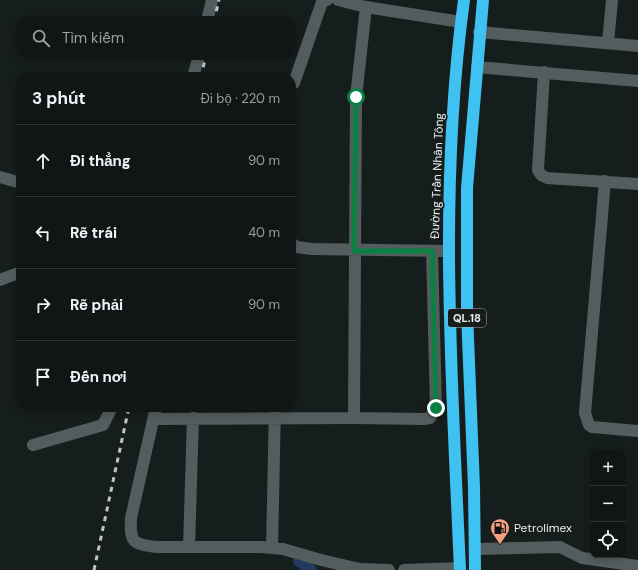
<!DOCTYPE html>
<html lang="vi">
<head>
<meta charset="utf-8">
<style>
  body { margin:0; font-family:"DM Sans",sans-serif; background:#191f1f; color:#f1f3f6 }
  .controls { position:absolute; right:12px; bottom:12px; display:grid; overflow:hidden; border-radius:8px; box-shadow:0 2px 6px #0003 }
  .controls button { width:36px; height:36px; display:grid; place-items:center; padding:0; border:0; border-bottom:1px solid #303535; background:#101616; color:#f1f3f6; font:20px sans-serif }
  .stop { position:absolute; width:12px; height:12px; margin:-9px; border:3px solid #0b8043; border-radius:50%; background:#fff }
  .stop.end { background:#0b8043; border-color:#fff; box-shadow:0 1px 4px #0008 }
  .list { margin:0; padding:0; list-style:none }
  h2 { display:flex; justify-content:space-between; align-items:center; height:52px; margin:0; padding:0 16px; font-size:17px }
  h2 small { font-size:13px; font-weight:400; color:#9c9fa1 }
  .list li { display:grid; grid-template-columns:26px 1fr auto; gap:12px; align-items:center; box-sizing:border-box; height:72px; padding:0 16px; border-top:1px solid #303535 }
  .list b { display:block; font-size:15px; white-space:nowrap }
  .list em { font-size:13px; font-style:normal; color:#9c9fa1 }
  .icon { flex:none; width:22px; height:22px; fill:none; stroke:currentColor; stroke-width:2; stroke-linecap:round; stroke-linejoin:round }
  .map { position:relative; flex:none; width:638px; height:570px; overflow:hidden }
  .search { position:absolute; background:#101616; box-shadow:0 2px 6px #0003; left:16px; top:16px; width:280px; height:44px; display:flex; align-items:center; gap:10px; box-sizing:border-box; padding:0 14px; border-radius:16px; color:#9c9fa1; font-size:15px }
  .panel { position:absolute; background:#101616; box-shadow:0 2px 6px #0003; left:16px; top:72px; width:280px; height:340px; border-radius:16px }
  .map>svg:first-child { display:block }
</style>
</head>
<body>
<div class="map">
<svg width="638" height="570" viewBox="0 0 638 570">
  <rect width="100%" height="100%" fill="#161d1d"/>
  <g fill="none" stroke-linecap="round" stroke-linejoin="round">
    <path stroke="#20395d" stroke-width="12" d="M299 561 311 570"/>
    <path stroke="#545d5d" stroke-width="12" d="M338 0 366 7 461 22
      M207 21 212 0
      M479 32 638 46
      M608 43 612 0
      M477 67 638 81
      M544 72 538 170 541 175 547 178 638 184
      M193 77 199 55
      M294 83 322 2 327 0
      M0 177 21 183
      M605 181 585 413 589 425 592 427 638 431
      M291 243 297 247 312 249 448 251
      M0 280 21 272
      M156 407 131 518C130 542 132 544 156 547H261L283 549 321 560 360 569 389 570
      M354 418 356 97 366 7
      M154 419 354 418 424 419 430 418 436 408 432 251
      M33 445 103 425 112 407
      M189 547 193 418
      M272 548 275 407
      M475 549 560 547 582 558 638 566
      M404 570 460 568"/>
    <path stroke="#3dc2f2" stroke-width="12" d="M460 570C452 380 438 189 464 0
      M475 570 474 487 467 313V188L483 0"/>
    <path stroke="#bec4c4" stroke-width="3" stroke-dasharray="5 5" stroke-linecap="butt" d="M214 21 219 0
      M201 77 206 55
      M94 570 129 407"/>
  </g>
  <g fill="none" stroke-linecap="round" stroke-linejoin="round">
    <path stroke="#0b8043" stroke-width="5" d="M356 97 354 251H432L436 408"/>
  </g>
  <defs>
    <g id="fuel-pin" transform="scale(1)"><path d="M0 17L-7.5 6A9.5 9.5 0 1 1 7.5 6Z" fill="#f2a07f" stroke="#161d1d"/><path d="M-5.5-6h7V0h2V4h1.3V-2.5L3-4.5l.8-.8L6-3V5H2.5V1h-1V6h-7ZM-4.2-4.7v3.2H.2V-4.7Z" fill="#111"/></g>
  </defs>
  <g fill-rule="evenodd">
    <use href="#fuel-pin" x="500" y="528"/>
  </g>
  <g text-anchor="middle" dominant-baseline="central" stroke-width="3.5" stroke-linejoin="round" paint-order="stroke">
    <rect fill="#161d1d" stroke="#a9afaf" stroke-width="1" x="448" y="309" width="38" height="18" rx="3"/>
    <g font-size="11" font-weight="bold" fill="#e8eded">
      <text x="467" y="318">QL.18</text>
    </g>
    <g font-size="12" fill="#e8eded" stroke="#161d1d">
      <text transform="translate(437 176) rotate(-88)">Đường Trần Nhân Tông</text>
    </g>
    <g font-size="12" fill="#e8eded" stroke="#161d1d" text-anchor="start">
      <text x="514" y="528">Petrolimex</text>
    </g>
  </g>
</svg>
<div class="controls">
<button>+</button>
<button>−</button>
<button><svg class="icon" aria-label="locate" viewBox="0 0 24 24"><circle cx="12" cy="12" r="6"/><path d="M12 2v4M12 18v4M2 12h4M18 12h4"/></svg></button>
</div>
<div class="stop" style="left:356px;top:97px"></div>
<div class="stop end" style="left:436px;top:408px"></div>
<div class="search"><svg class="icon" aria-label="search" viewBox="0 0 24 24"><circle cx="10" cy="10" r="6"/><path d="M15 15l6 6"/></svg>Tìm kiếm</div>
<section class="panel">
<h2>3 phút<small>Đi bộ · 220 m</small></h2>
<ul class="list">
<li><svg class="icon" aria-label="ahead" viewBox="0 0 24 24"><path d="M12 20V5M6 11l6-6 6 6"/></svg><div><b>Đi thẳng</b></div><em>90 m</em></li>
<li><svg class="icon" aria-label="left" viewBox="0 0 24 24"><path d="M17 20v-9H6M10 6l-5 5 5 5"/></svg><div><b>Rẽ trái</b></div><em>40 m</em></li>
<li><svg class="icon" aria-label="right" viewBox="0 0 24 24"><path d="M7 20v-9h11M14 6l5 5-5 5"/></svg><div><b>Rẽ phải</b></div><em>90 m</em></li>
<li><svg class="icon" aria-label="arrive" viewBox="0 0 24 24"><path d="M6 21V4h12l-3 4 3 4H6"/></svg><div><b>Đến nơi</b></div></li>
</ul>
</section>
</div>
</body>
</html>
